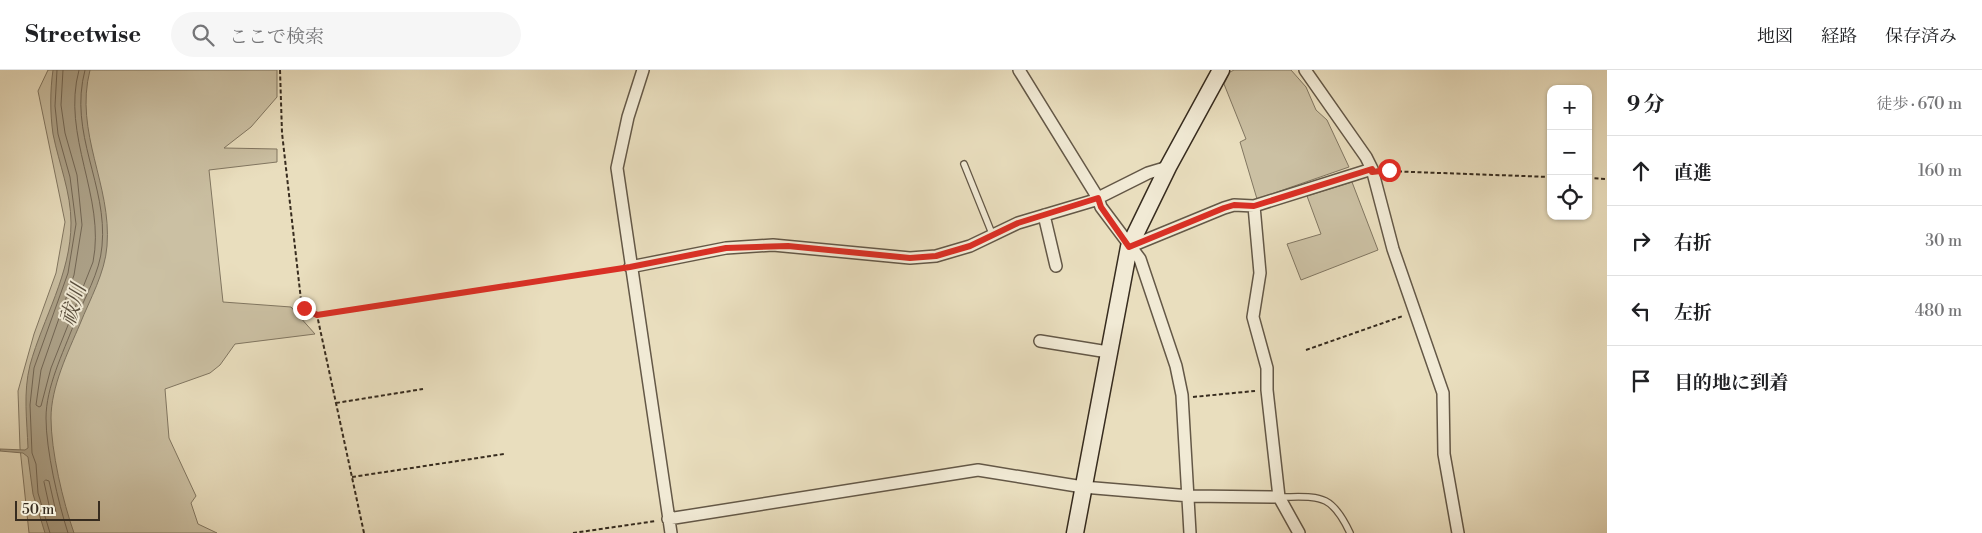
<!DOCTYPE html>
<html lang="ja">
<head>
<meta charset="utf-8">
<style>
  body { margin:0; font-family:"Libre Bodoni","Noto Serif JP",serif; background:#f6f6f6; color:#202124 }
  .controls { position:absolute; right:15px; top:15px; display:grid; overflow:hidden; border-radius:10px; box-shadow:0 1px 4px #0004 }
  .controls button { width:45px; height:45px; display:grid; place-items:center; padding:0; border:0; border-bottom:1px solid #e0e0e0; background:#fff; color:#202124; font:25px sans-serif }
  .scale { position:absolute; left:15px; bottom:12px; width:85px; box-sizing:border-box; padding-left:5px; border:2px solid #372c1f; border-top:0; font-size:14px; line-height:18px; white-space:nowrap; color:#372c1f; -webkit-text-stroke:4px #f1ead5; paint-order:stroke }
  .stop { position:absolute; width:15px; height:15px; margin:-11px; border:4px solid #d93025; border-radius:50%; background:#fff }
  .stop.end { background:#d93025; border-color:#fff; box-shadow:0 1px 5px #0008 }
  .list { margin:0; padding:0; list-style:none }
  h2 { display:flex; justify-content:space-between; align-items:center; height:65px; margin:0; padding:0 20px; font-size:21px }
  h2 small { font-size:16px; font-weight:400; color:#757577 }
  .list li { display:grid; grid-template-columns:32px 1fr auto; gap:15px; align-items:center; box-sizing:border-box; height:70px; padding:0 20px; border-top:1px solid #e0e0e0 }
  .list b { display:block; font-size:19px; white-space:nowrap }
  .list em { font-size:16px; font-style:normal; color:#757577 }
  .icon { flex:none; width:28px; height:28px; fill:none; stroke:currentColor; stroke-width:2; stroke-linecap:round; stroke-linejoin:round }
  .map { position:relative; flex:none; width:1607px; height:463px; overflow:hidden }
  header { display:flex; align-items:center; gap:30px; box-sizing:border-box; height:70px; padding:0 25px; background:#fff; border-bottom:1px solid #e0e0e0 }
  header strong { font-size:24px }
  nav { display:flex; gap:28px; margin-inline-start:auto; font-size:18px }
  .search { width:350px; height:45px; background:#f6f6f6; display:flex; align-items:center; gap:12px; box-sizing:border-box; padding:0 18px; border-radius:28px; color:#757577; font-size:19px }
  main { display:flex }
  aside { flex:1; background:#fff }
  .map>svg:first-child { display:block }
</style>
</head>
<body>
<header>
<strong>Streetwise</strong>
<div class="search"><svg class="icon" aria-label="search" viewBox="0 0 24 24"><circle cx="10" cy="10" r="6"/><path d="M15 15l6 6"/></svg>ここで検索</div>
<nav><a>地図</a><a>経路</a><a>保存済み</a></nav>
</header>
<main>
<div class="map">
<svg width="1607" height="463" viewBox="0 0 1607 463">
  <rect width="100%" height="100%" fill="#e9debe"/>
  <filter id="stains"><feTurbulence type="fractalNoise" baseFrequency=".004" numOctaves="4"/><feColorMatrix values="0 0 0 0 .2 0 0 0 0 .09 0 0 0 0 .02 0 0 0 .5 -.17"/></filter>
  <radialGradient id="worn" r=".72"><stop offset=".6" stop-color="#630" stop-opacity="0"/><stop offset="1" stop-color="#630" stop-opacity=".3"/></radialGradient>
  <path fill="#cbc0a3" stroke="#817661" d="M48 0H277V27L251 57 224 78 277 79V92L209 100 223 232 291 237 315 264 235 274 220 295 210 303 165 319 169 368 196 426 191 433 198 454 217 463H29L20 378 18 321 34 264 56 203 65 152 38 21Z
    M1234 0H1291L1306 17 1316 40 1327 50 1349 97 1257 129 1240 72 1246 69 1224 14 1230 2Z
    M1352 112 1378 180 1301 210 1287 174 1321 164 1307 126Z"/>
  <path fill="#aca188" stroke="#7d725e" d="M53 0H90C74 63 112 115 107 176 105 203 90 229 80 254 68 282 51 317 51 348 51 381 63 432 74 463H45L33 424 28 387 23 383 0 381V379L25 380 28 378C27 350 23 323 30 295 43 248 71 204 71 153 71 122 59 94 53 64 50 43 50 21 53 0Z"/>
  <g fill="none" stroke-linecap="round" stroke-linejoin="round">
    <path stroke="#726654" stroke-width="1" d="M63 0 61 35 65 63 77 105 82 155 74 205 41 300 36 335 39 337 41 336 51 298 93 192C106 127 61 66 79 0
      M46 410 49 411 56 442 54 445 51 444 44 412Z
      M50 463 38 423 36 394 32 383 30 335 34 298 68 203 76 154 70 107 58 64 55 36 57 0
      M68 463C58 432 46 380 46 348 46 317 63 283 74 254 84 228 100 203 102 176 108 115 68 64 85 0"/>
    <g stroke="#645847" stroke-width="8">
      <path id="lane" d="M964 94 993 166
        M1279 427C1319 427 1331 422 1350 463"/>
    </g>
    <g stroke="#645847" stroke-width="14">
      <path id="street" d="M643 0 628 47 617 98 671 463
        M1019 0 1098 128 1101 137 1140 189 1176 296 1182 325 1190 463
        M1305 0 1366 87 1372 99 1393 179 1443 323 1444 384 1458 463
        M1254 136 1260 203 1253 247 1267 298V320L1279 427 1299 463
        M1044 145 1056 196
        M1129 177 1224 138 1234 135 1254 136 1372 99
        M630 197 726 178 773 175 910 188 936 186 970 176 1018 153 1092 131 1148 103 1168 97
        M1040 271 1108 282
        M668 449 978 400 1083 417 1190 426 1279 427"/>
    </g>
    <g stroke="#372c1f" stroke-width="19">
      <path id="secondary" d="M1075 463 1129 177 1168 97 1221 0"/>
    </g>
    <path stroke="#372c1f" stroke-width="2" stroke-dasharray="4 2.5" stroke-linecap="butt" d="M280 0 282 63 301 230 304 238 317 245
      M1385 101 1551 107
      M1588 108 1607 109
      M1306 280 1403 246
      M1193 327 1255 321
      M336 333 423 319
      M352 407 504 384
      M364 463 317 245 620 198
      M573 463 656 451"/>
    <use href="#lane" stroke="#f1ead5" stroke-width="5.5"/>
    <use href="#street" stroke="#f1ead5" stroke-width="11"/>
    <use href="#secondary" stroke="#f1ead5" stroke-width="16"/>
  </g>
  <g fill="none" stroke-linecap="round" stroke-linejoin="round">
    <path stroke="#d93025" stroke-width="6" d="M304 238 317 245 630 197 726 178 788 176 910 188 936 186 970 176 1018 153 1098 128 1101 137 1129 177 1224 138 1234 135 1254 136 1372 99V102L1389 100"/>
  </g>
  <g text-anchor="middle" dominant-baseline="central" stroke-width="4" stroke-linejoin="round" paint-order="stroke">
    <g font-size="21" font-style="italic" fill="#5a4f3e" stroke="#f1ead5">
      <text transform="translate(74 235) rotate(-73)">祓川</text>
    </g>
  </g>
  <rect width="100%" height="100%" filter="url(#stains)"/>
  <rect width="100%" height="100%" fill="url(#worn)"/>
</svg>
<div class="controls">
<button>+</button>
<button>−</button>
<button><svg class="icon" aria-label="locate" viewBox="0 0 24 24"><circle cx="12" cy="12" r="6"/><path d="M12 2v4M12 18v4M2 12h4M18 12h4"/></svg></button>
</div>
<div class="scale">50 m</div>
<div class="stop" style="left:1389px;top:100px"></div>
<div class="stop end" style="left:304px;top:238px"></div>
</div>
<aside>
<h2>9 分<small>徒歩 · 670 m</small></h2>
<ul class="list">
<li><svg class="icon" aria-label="ahead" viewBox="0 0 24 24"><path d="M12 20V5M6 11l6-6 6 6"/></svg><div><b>直進</b></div><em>160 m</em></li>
<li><svg class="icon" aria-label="right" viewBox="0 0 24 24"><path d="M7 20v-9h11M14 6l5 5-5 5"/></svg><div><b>右折</b></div><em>30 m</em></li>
<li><svg class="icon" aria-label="left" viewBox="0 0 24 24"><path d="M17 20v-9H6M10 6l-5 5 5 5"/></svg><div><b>左折</b></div><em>480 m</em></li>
<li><svg class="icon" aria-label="arrive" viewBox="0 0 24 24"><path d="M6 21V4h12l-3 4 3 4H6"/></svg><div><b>目的地に到着</b></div></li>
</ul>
</aside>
</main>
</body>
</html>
